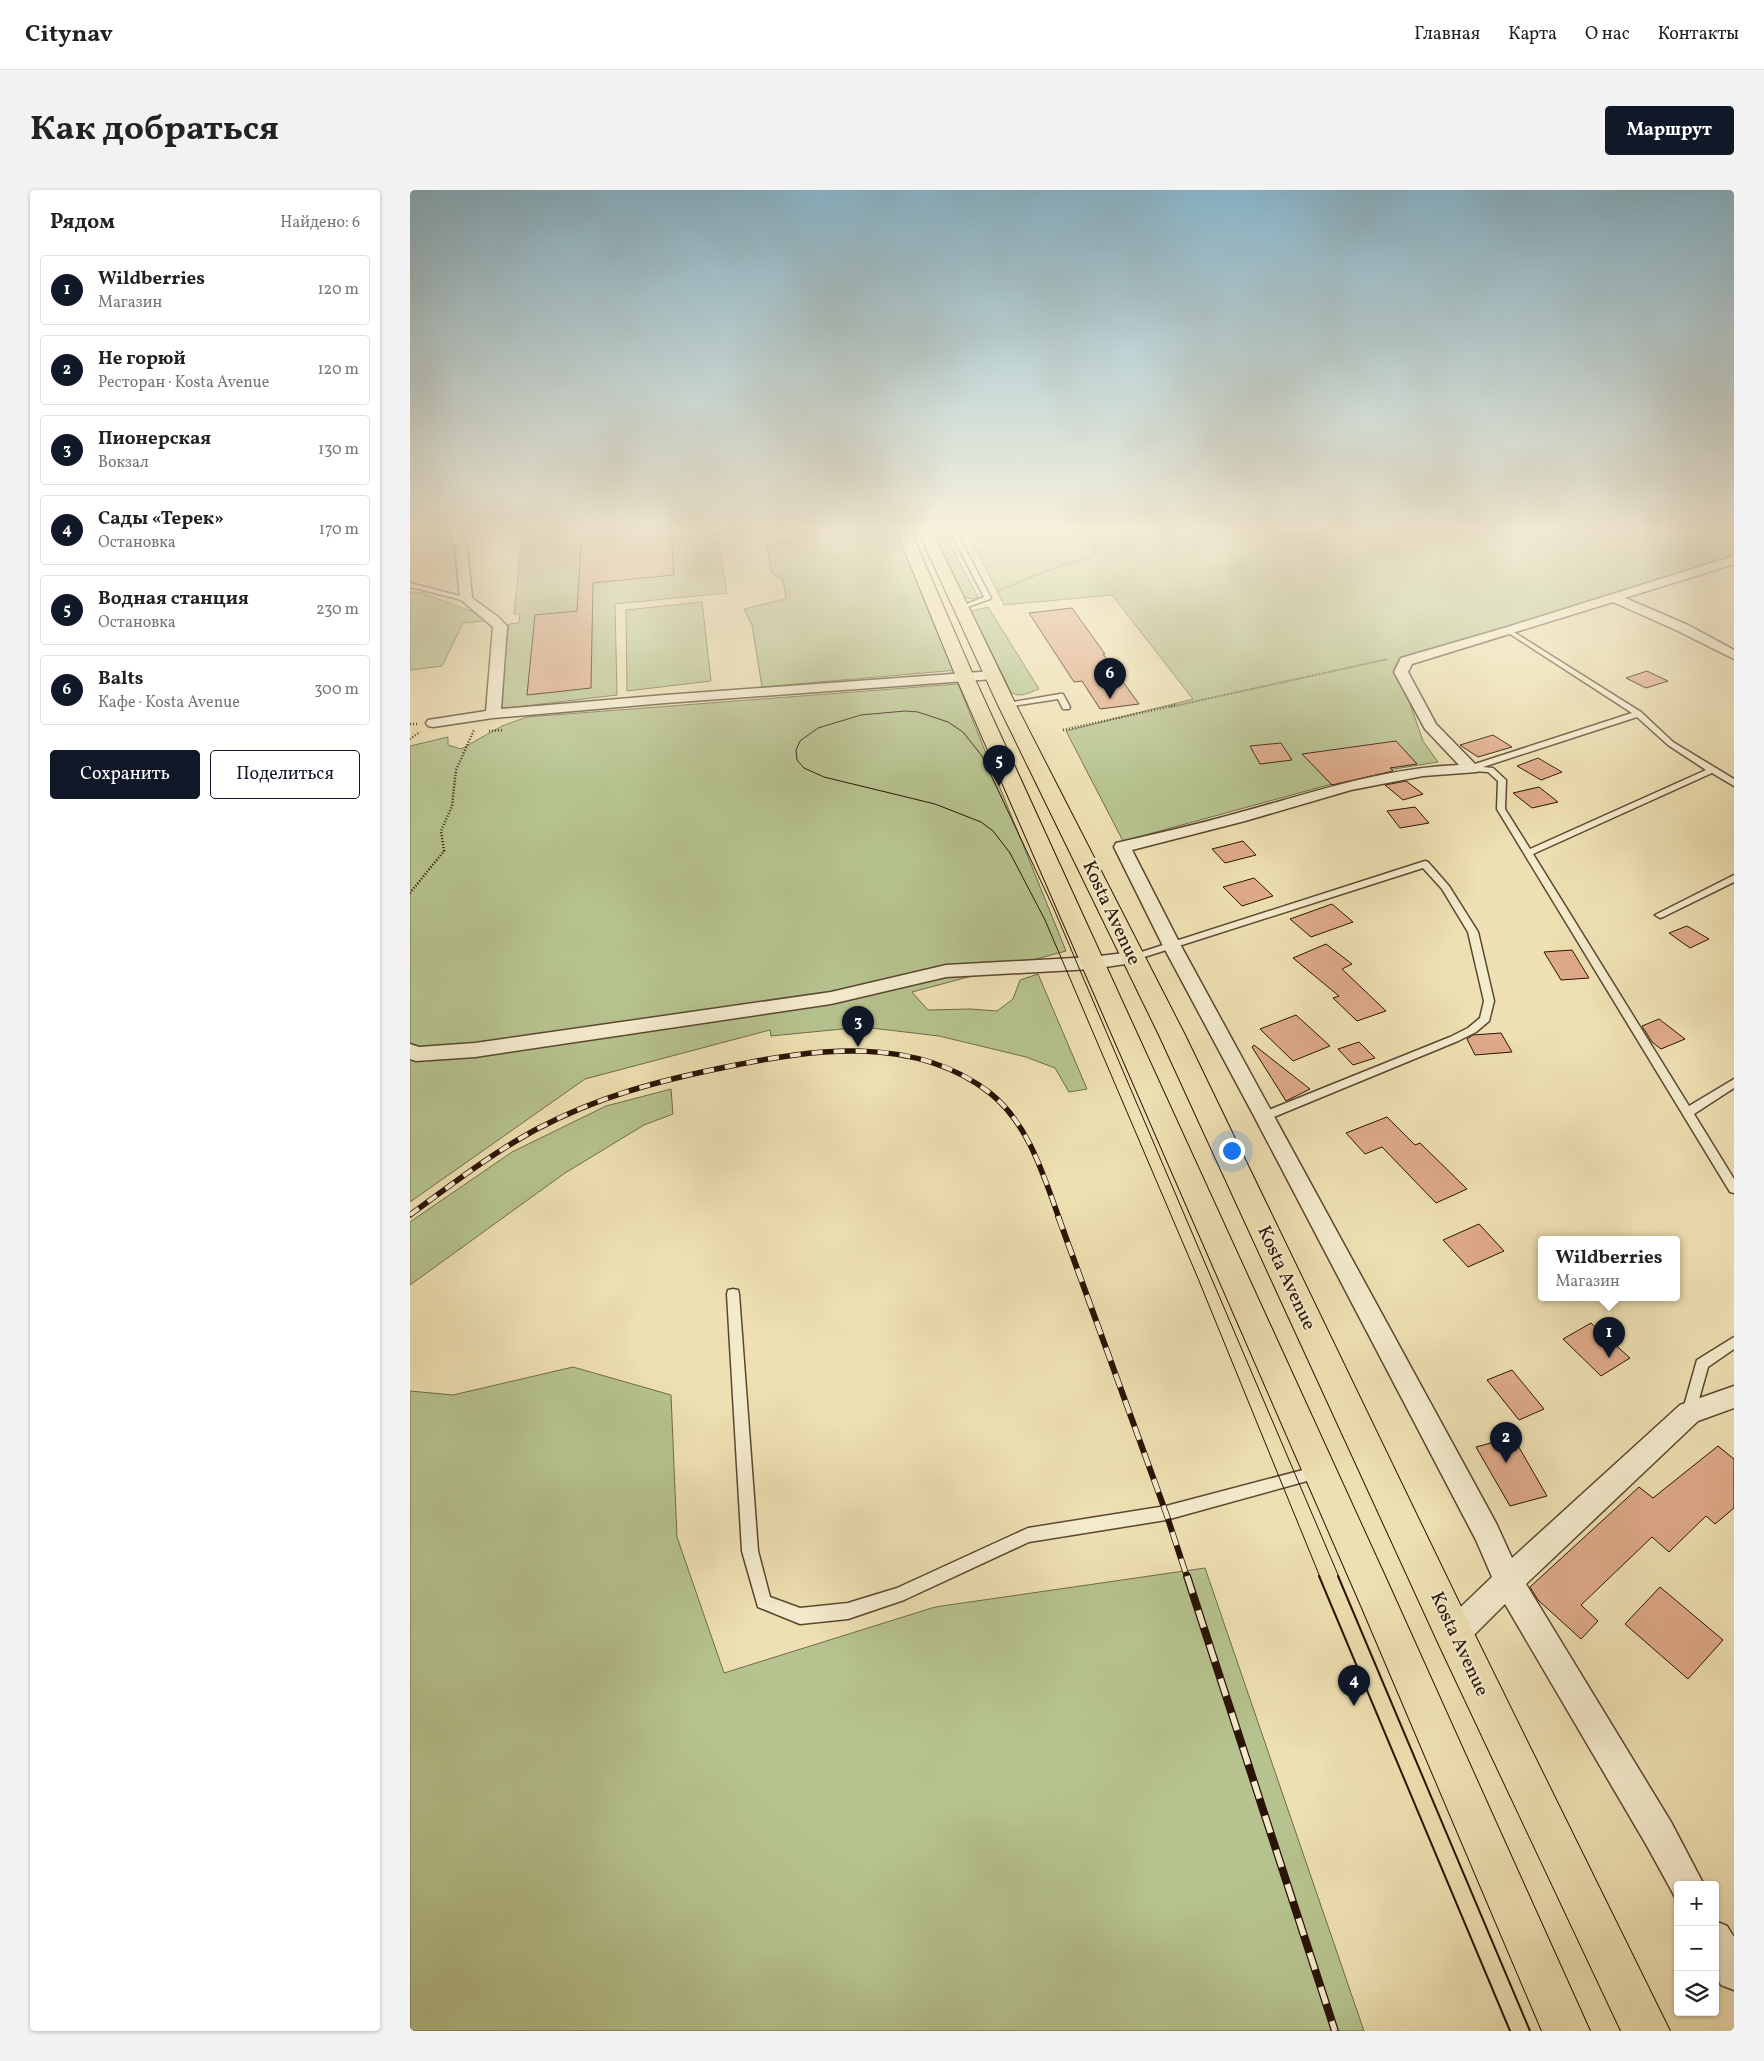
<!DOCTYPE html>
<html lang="ru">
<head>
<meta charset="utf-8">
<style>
  body { margin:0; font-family:Vollkorn,serif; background:#f2f2f2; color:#222 }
  .controls { position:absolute; right:15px; bottom:15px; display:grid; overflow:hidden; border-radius:5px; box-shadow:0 1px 4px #0004 }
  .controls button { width:45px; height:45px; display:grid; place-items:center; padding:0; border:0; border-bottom:1px solid #e0e0e0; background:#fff; color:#222; font:25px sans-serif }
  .you { position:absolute; left:821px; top:960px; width:18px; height:18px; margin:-12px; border:4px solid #fff; border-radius:50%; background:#1a73e8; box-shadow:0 0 0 8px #1a73e833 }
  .badge { display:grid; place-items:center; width:32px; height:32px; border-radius:50%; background:#111827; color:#fff; font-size:16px; font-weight:700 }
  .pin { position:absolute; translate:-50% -41px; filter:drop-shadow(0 1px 2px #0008) }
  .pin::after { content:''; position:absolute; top:26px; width:18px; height:15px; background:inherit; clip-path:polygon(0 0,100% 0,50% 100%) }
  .popup { position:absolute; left:1128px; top:1046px; width:142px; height:65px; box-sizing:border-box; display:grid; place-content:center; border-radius:5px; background:#fff; filter:drop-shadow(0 1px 4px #0005); font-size:16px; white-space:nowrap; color:#767676 }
  .popup b { font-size:19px; color:#222 }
  .popup::after { content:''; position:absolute; left:50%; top:100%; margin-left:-10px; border:10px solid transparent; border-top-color:#fff }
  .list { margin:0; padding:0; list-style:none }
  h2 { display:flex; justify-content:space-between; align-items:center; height:65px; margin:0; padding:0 20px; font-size:21px }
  h2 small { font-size:16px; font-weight:400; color:#767676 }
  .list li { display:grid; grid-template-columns:32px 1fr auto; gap:15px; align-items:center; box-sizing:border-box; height:70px; margin:0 10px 10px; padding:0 10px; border:1px solid #e0e0e0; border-radius:5px }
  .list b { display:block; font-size:19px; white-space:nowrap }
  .list p { margin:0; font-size:16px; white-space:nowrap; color:#767676 }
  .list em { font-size:16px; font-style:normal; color:#767676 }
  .actions { display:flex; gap:10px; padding:15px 20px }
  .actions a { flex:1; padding:11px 0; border:1px solid #111827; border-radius:5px; text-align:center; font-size:18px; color:#111827 }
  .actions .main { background:#111827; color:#fff }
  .icon { flex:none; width:28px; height:28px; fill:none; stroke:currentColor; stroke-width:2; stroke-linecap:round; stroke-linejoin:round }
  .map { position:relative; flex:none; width:1324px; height:1841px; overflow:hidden; border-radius:5px }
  header { display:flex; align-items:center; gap:30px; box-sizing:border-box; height:70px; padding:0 25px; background:#fff; border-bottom:1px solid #e0e0e0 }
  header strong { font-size:24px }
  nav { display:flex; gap:28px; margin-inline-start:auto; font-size:18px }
  .intro { display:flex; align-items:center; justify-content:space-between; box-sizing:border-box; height:120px; padding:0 30px }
  h1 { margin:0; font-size:35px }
  .button { padding:12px 22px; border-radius:5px; background:#111827; color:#fff; font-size:18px; font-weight:700 }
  main { display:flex; gap:30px; padding:0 30px }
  aside { flex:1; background:#fff; border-radius:5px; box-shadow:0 1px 4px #0004 }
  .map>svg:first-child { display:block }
</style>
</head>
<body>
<header>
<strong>Citynav</strong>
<nav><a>Главная</a><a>Карта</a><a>О нас</a><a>Контакты</a></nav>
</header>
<div class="intro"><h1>Как добраться</h1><a class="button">Маршрут</a></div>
<main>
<aside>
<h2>Рядом<small>Найдено: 6</small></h2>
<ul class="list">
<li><span class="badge">1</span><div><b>Wildberries</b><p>Магазин</p></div><em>120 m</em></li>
<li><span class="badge">2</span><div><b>Не горюй</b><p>Ресторан · Kosta Avenue</p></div><em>120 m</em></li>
<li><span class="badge">3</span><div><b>Пионерская</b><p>Вокзал</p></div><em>130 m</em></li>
<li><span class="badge">4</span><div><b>Сады «Терек»</b><p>Остановка</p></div><em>170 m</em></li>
<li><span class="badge">5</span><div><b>Водная станция</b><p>Остановка</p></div><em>230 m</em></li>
<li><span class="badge">6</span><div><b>Balts</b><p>Кафе · Kosta Avenue</p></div><em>300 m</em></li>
</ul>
<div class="actions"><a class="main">Сохранить</a><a>Поделиться</a></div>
</aside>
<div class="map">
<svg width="1324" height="1841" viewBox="0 0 1324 1841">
  <rect width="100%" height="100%" fill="#eee0b2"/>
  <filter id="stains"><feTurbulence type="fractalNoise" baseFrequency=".004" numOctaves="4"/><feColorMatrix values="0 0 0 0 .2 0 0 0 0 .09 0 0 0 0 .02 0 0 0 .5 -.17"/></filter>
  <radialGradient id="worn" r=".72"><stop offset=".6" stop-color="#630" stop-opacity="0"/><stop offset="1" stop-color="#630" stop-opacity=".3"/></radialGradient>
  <path fill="#b6c38e" stroke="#706b4a" d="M143 337H306L317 403 205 414 207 505 89 519 99 434 109 433 110 424H104L112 346H116L117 339Z
    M389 337H487L548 480 352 497 342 435 334 419 376 409 373 390 361 382 357 356 394 347Z
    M520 337H531L568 407 562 409 554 407Z
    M555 337H1324V367L986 474 1013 551 1028 572 966 582 713 651 656 541 783 509 702 405 594 415Z
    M0 402 12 403 85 430 53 433 32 476 0 480Z
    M292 412 301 491 217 501 216 420Z
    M578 417 629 499C620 502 609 509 601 502L561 421Z
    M548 494 656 761 502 802 518 820 560 819 587 821 603 809 610 790 628 784 677 899 659 902 645 878 616 867 529 846 453 837 361 846 360 840 175 889 0 1012V556L38 547V555L51 559 92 536 117 527Z
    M261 899 263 924 234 935 155 983 0 1095V1032L102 962 196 916Z
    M163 1177 261 1205 267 1347 314 1483 525 1417 795 1378 954 1841H0V1201L43 1205Z"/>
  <path fill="#dfaa89" stroke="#2a1305" d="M172 337H261L264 385 183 393 181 498 117 505 125 425 167 421Z
    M662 418 695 464H693L729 514 690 519 672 491 664 492 619 423Z
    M1237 481 1258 491 1236 498 1216 488Z
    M1083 545 1102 557 1068 567 1050 555Z
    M986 551 1007 574 980 578 983 581 922 595 892 564Z
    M871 553 882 570 850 574 840 556Z
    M1128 568 1152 582 1131 590 1107 576Z
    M996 591 1013 604 993 610 975 595Z
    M1129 597 1148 612 1122 618 1103 603Z
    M1005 617 1019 633 990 638 977 621Z
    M833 651 846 665 815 673 802 659Z
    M844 688 863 706 832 716 813 697Z
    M922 714 943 732 901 747 880 729Z
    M1277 736 1299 749 1280 758 1259 743Z
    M916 754 942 774 932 779 976 821 947 831 923 808 929 806 883 768Z
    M1162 760 1179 788 1151 790 1134 762Z
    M886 825 920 856 883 871 850 839Z
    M1249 829 1275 849 1251 859 1242 852 1232 836Z
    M1091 843 1102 862 1065 865 1057 849 1063 845Z
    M949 852 965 868 943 875 928 859Z
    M844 855 900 899 876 911 842 857Z
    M977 927 1005 955 1010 953 1057 999 1026 1013 972 957 955 964 936 943Z
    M1069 1034 1094 1061 1058 1077 1033 1050Z
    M1181 1133 1220 1168 1191 1186 1153 1149Z
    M1102 1180 1134 1219 1109 1230 1077 1190Z
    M1103 1247 1137 1306 1100 1316 1066 1257Z
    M1308 1256 1324 1269V1318L1305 1334 1296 1326 1259 1362 1242 1347 1171 1415 1188 1431 1171 1449 1128 1410 1120 1397 1229 1297 1243 1308Z
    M1250 1397 1313 1450 1278 1489 1215 1434Z"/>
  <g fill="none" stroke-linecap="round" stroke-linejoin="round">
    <g stroke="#5b4630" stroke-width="3">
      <path id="lane" d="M538 337H544L581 408 580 409 552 419 547 418 574 407Z
        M0 393 58 408 59 409 56 411 0 397Z
        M1099 439 1231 522 1263 552 1324 589V596L1302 583 1123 664 1279 916 1324 889V898L1284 924 1324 989V1003L1320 1002 1087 619 1088 591 1078 582 1062 581 1058 579 1064 577 1065 574 1222 523 1097 442V440ZM1227 527 1258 555 1296 580 1120 659 1095 619 1096 590 1083 578 1073 577Z
        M650 504H653L660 517 659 519H653L648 509 597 517 593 515 597 513Z
        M1015 671 1018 672 1039 696 1068 742 1084 811 1079 831 1066 842 1048 851 859 929H851L849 926 851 923 1040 847 1058 838 1070 828 1074 811 1058 742 1032 699 1013 678 725 770H719L717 768 719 766Z
        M1324 685V692L1253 727 1250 728 1245 725Z
        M323 1099 328 1100 329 1104 348 1361 360 1407 390 1418 438 1413 487 1398 618 1338 756 1316 908 1276 913 1277 915 1282 913 1287 908 1288 756 1330 619 1352 494 1410 438 1429 390 1434 348 1417 332 1361 317 1104 318 1100Z
        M1324 1147V1159L1298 1177 1284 1227 1279 1229 1274 1227 1272 1223 1287 1170Z"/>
    </g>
    <g stroke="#5b4630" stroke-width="3">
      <path id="street" d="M37 337H49L57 357 62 408 87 426 97 436 91 519 255 505 583 481 590 485 583 489 255 513 83 528 23 537 18 536 16 533 18 530 76 521 83 437 50 409 45 357Z
        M1324 366V374L1215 408 1278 435 1324 460V469L1268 441 1203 412 1002 474 998 482 1026 534 1067 576 1070 579 1067 582 1013 586 941 600 835 631 722 660 770 754 1086 1333 1102 1368 1270 1215 1324 1196V1218L1288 1231 1116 1394 1261 1632 1294 1695H1268V1708L1265 1707 1237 1656 1095 1414 1055 1454 1044 1459 1033 1454 1029 1444 1033 1434 1082 1387 1066 1350 844 926 752 754 704 657 706 653C745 644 785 635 824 624 899 604 971 578 1049 575L1015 539 984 482 991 468 1094 438Z
        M722 762 729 764 731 768 729 772 682 779 536 787 421 814 65 867 6 871 0 869V854L9 857 65 853 421 802 536 775 682 767Z
        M1305 1731 1317 1736 1324 1747V1800L1311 1795 1305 1783Z"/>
    </g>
    <g stroke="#2a1305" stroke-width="2">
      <path id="primary" d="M485 337H499L564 487 980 1397 1180 1841H1132L952 1418 546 487Z
        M506 337H520L606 515 775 845 1058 1431 1260 1841H1211L1030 1457 749 845 588 515Z"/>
    </g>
    <path stroke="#2a1305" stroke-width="2" stroke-dasharray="0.5 1" stroke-linecap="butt" d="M588 401 636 381 683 366 693 337
      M760 517 978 469"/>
    <path stroke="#2a1305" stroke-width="2.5" stroke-dasharray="1 2" stroke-linecap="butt" d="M0 534H8
      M653 540 766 515
      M79 541 93 540
      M0 549 10 542
      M0 703 34 661 31 641 42 616 46 580 64 540"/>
    <use href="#lane" fill="#f4ebcd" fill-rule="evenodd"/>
    <use href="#street" fill="#f4ebcd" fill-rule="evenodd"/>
    <use href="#primary" fill="#eee0b2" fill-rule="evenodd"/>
    <path stroke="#2a1305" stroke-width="1" d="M910 1387 787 1086 635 730 600 663 583 641 571 632 525 614 414 587 394 578 387 570 386 560 390 551 408 538 451 525 495 521 508 522 538 532 553 542 572 566 643 717 929 1387"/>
    <path stroke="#2a1305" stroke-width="2" d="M909 1386 1100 1841
      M928 1386 1120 1841"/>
    <g stroke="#2a1305" stroke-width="5.5">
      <path id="rail-far2" d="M0 1025C41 995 81 964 125 940 187 907 247 891 316 877 403 859 504 844 580 903 618 933 633 984 649 1028"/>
    </g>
    <g stroke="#2a1305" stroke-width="6">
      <path id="rail-far1" d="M648 1026 756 1323 777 1387"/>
    </g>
    <g stroke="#2a1305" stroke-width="8">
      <path id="rail" d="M777 1386 925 1841"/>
    </g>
    <use href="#rail-far2" stroke="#f4ebcd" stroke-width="4" stroke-dasharray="11" stroke-linecap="butt"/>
    <use href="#rail-far1" stroke="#f4ebcd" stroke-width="4.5" stroke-dasharray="14" stroke-linecap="butt"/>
    <use href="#rail" stroke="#f4ebcd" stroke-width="5.5" stroke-dasharray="18" stroke-linecap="butt"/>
  </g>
  <linearGradient id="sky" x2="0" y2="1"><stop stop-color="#89b8cf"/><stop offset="0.57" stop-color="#f7f1dc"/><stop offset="1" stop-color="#f7f1dc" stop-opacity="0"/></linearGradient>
  <rect width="1324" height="595" fill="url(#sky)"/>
  <g text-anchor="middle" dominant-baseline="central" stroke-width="4" stroke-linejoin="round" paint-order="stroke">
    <g font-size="19" fill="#2a1305" stroke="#f4ebcd">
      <text transform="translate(701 723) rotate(65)">Kosta Avenue</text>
      <text transform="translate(876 1088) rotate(65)">Kosta Avenue</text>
      <text transform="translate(1049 1454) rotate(65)">Kosta Avenue</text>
    </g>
  </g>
  <rect width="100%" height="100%" filter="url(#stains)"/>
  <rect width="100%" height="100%" fill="url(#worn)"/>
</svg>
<div class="controls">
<button>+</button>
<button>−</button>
<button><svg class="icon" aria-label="layers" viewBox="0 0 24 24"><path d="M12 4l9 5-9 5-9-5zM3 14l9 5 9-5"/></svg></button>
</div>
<div class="you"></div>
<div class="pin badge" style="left:1199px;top:1168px">1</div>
<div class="popup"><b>Wildberries</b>Магазин</div>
<div class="pin badge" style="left:1096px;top:1273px">2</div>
<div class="pin badge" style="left:448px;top:857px">3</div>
<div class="pin badge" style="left:944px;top:1516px">4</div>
<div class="pin badge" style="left:589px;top:596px">5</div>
<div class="pin badge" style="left:700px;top:509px">6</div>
</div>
</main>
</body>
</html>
